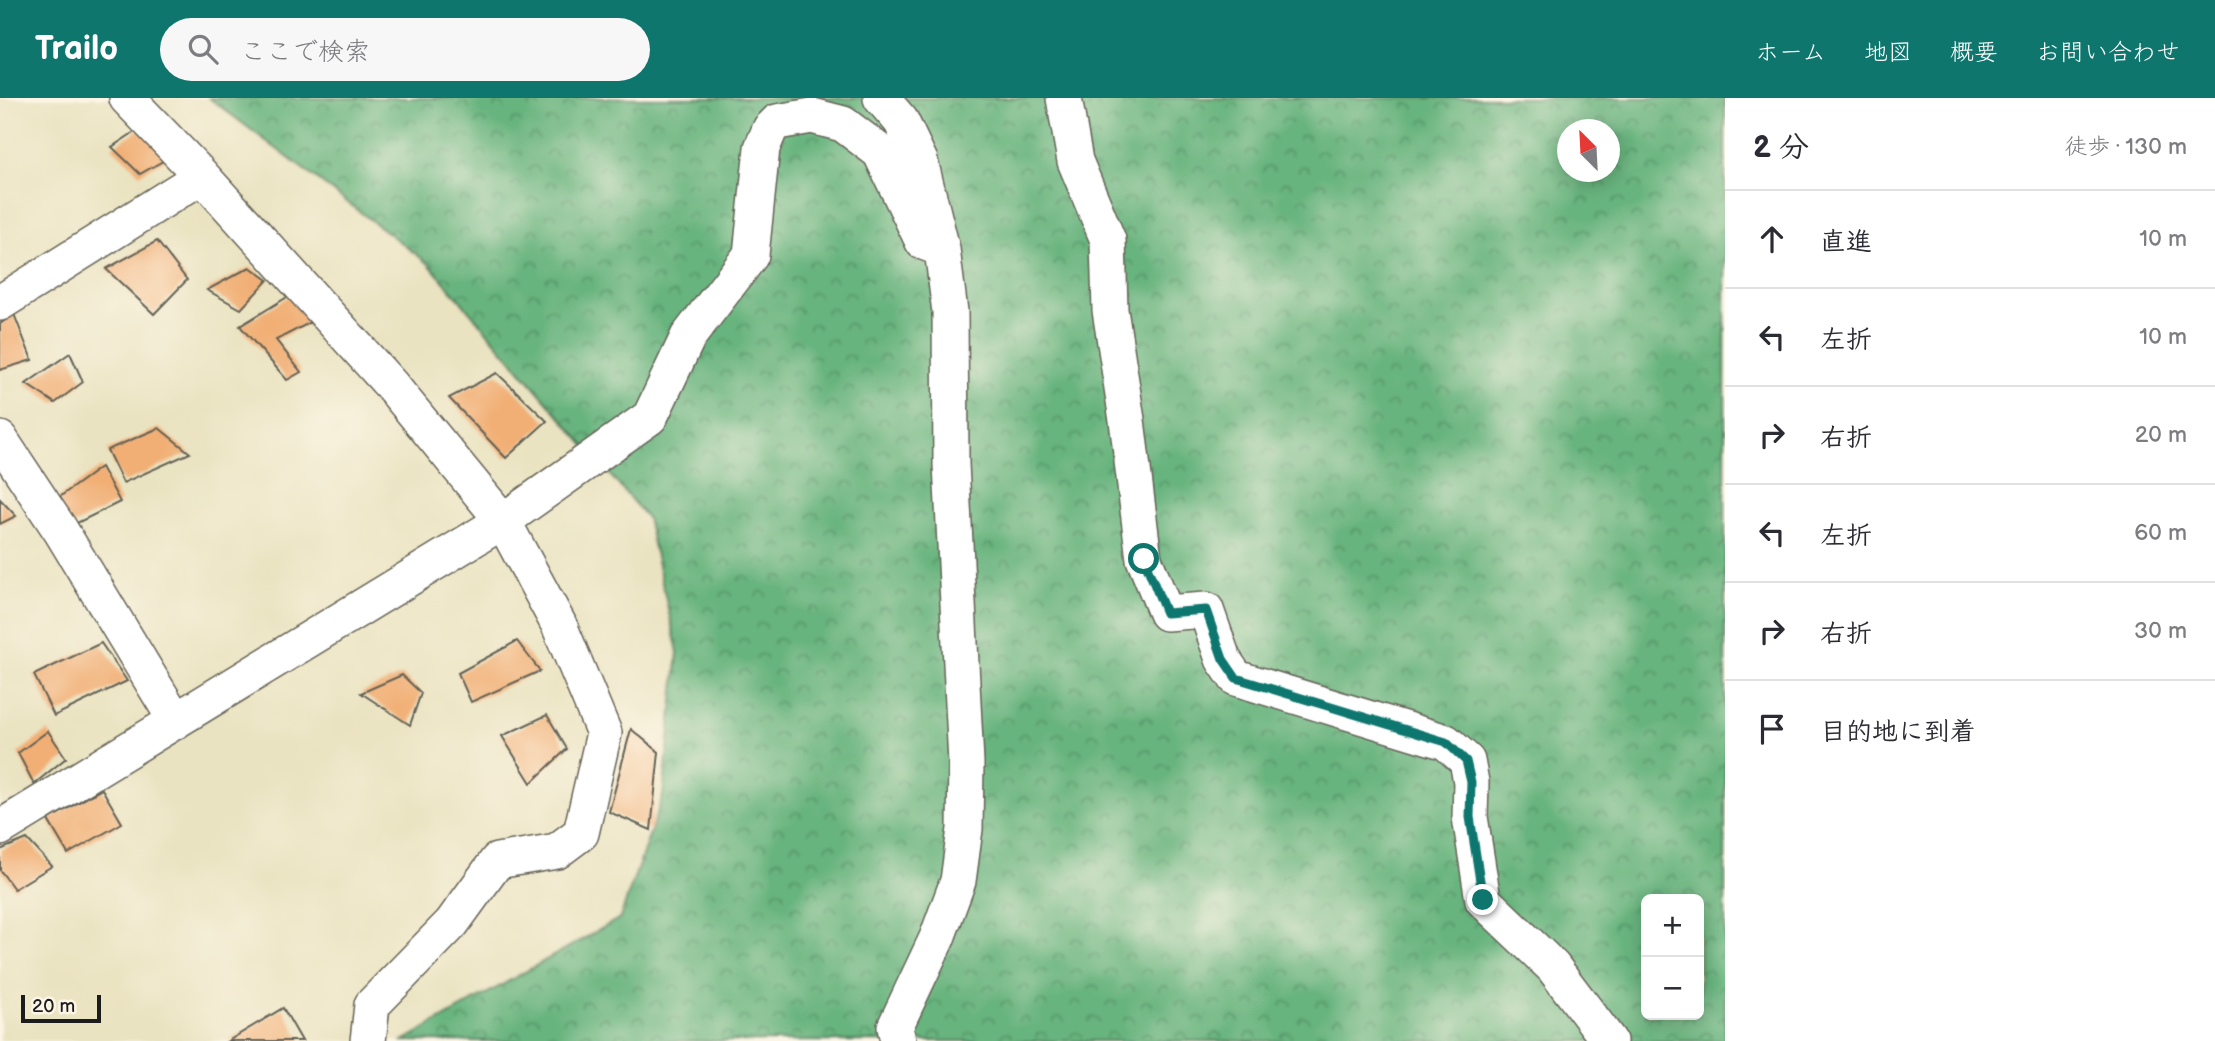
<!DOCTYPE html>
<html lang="ja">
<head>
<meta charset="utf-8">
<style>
  body { margin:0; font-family:"Balsamiq Sans","Klee One",sans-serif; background:#f7f7f7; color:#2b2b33 }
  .controls { position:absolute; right:21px; bottom:21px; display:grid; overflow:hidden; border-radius:10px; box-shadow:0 4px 18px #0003 }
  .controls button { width:63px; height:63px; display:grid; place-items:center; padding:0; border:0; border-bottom:2px solid #e1e1e2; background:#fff; color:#2b2b33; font:35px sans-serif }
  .compass { position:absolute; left:1557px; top:21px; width:63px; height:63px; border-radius:50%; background:#fff; box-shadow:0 4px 18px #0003; rotate:336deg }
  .scale { position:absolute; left:21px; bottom:18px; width:80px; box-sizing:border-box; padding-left:7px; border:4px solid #1c1c1c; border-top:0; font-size:19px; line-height:24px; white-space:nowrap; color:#1c1c1c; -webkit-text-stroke:5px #fcf5e5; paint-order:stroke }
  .stop { position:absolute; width:21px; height:21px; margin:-16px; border:5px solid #0f766e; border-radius:50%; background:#fff }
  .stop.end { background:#0f766e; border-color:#fff; box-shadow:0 2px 7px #0008 }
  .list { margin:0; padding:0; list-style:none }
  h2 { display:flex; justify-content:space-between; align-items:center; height:91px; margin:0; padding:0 28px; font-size:30px }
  h2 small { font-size:23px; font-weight:400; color:#7c7c81 }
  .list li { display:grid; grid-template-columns:46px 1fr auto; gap:21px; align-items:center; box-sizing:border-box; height:98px; padding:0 28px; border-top:2px solid #e1e1e2 }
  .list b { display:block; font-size:26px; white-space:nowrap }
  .list em { font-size:23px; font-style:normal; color:#7c7c81 }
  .icon { flex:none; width:38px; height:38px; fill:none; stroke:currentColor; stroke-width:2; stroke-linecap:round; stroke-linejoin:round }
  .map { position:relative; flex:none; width:1725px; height:943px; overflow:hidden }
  header { display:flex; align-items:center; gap:42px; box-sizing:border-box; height:98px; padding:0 35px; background:#0f766e; color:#fff }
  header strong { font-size:33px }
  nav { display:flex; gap:38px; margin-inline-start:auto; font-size:24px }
  .search { width:490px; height:63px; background:#f7f7f7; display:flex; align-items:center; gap:18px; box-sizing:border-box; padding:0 24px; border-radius:38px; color:#7c7c81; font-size:26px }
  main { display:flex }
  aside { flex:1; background:#fff }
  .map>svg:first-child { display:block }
</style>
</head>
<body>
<header>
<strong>Trailo</strong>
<div class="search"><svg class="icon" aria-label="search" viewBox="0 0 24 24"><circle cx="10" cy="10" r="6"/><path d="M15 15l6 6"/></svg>ここで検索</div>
<nav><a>ホーム</a><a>地図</a><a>概要</a><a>お問い合わせ</a></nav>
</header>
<main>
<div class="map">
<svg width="1725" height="943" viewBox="0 0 1725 943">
  <defs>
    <pattern id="forest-crowns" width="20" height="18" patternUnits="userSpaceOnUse" patternTransform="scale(1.75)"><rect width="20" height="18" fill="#67b47e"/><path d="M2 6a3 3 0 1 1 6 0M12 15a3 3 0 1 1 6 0" fill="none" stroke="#549266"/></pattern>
  </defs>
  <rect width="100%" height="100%" fill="#fcf5e5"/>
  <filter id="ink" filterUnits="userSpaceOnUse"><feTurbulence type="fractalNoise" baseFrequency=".0143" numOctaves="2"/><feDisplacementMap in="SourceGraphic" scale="14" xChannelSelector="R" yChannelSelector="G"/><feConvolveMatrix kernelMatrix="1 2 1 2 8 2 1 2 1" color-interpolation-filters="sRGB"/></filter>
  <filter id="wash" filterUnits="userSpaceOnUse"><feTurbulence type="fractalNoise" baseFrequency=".00686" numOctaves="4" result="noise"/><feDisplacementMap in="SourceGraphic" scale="28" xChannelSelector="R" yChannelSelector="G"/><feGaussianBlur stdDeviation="1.57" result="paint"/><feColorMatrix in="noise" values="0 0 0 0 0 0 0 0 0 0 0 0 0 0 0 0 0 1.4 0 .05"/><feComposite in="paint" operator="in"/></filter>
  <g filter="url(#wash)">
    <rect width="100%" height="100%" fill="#eae3c1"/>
    <path fill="url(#forest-crowns)" stroke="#42684d" stroke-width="2" fill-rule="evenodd" d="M209 0H1725V943H403L620 820 663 698 678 554 647 420 429 166ZM1568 32H1610V74H1568ZM1646 801H1699V917H1646Z"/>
    <g id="blocks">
      <path fill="#f1af75" d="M142 29 168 60 140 76 112 49Z
        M157 143 187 182 154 216 106 171Z
        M250 169 268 182 241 211 207 192Z
        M289 198 315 222 276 242 301 274 287 282 240 228Z
        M14 216 32 262 0 272V226Z
        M70 255 83 284 55 305 26 286Z
        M497 275 547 323 506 360 449 300Z
        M159 330 190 355 123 385 107 352Z
        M101 369 120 404 71 428 58 400Z
        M0 401 16 418 0 426Z
        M517 543 540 573 471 604 458 575Z
        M101 545 127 583 54 618 34 577Z
        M402 577 421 595 410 627 361 595Z
        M547 617 567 651 531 685 502 638Z
        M631 631 659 654 651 732 609 714Z
        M48 633 66 660 34 686 18 655Z
        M102 691 122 725 68 756 48 722Z
        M27 741 52 768 14 791 0 772V752Z
        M283 910 302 943H228Z"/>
    </g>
  </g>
  <g filter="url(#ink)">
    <use href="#blocks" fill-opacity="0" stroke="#646256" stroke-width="2"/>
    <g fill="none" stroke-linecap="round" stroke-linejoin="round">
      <g stroke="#646256" stroke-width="38">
        <path id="minor" d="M127 0 202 78 392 288 503 423 559 527 604 635 581 735 557 753 497 763 452 825 372 907 368 943
          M881 0 901 23 920 63 942 151 950 214 951 366 966 665 965 731 958 783 937 840 895 929 898 943
          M1064 0 1075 63 1108 142 1110 212 1127 322 1144 461 1166 515 1206 512 1223 561 1236 580 1446 644 1467 663 1471 684 1470 719 1483 802 1553 869 1609 943
          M0 205 202 78
          M0 341 61 433 176 623
          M0 730 503 423 650 319 688 239 751 157 762 50 770 31 777 24 812 18 843 26 880 54 923 144 942 151"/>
      </g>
      <use href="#minor" stroke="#fff" stroke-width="35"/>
    </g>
  </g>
  <g fill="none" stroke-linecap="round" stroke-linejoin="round" filter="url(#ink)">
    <path stroke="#0f766e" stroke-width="9" d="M1144 461 1166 515 1206 512 1223 561 1236 580 1446 644 1466 663 1471 684 1470 719 1483 802"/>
  </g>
</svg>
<div class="controls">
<button>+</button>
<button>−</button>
</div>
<svg class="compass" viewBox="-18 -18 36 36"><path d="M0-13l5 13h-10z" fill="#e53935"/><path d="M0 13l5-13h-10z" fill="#7c7c81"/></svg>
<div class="scale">20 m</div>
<div class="stop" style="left:1144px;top:461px"></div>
<div class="stop end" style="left:1483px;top:802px"></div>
</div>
<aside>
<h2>2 分<small>徒歩 · 130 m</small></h2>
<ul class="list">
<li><svg class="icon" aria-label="ahead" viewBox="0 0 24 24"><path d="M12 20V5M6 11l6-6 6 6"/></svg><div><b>直進</b></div><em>10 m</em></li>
<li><svg class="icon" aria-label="left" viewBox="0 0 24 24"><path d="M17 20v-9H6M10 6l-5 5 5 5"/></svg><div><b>左折</b></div><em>10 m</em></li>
<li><svg class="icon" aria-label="right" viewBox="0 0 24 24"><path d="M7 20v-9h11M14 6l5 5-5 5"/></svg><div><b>右折</b></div><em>20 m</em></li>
<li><svg class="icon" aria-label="left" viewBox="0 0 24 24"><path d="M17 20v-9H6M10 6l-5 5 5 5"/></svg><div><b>左折</b></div><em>60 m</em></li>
<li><svg class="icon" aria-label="right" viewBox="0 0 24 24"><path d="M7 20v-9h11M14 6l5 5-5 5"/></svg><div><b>右折</b></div><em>30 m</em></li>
<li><svg class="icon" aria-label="arrive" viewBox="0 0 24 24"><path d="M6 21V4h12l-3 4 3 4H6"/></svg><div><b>目的地に到着</b></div></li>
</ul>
</aside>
</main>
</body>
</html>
